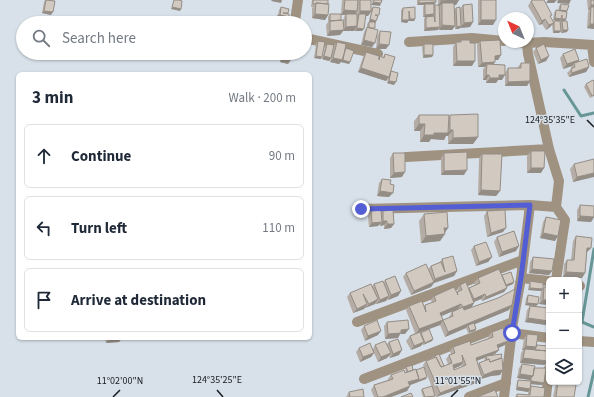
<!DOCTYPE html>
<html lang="en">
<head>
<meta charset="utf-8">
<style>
  body { margin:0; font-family:"Source Sans 3",sans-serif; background:#f6f6f7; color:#1f2937 }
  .controls { position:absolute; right:12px; bottom:12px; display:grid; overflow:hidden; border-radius:6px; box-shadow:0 1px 3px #0004 }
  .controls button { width:36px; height:36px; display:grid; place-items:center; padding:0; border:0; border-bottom:1px solid #e0e1e3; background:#fff; color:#1f2937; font:20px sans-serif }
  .compass { position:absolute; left:498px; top:12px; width:36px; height:36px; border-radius:50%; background:#fff; box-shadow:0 1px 3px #0004; rotate:317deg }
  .stop { position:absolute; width:12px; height:12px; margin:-9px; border:3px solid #535ed4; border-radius:50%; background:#fff }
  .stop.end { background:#535ed4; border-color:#fff; box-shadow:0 1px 4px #0008 }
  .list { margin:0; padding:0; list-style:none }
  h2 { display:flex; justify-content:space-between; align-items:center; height:52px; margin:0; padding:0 16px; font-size:17px }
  h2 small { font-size:13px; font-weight:400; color:#747a83 }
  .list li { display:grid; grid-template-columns:26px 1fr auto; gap:12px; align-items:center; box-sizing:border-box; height:64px; margin:0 8px 8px; padding:0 8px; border:1px solid #e0e1e3; border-radius:6px }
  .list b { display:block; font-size:15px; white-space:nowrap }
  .list em { font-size:13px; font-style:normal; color:#747a83 }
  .icon { flex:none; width:22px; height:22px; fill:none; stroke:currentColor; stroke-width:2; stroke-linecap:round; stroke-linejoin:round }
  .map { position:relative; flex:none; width:594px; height:397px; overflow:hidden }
  .search { position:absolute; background:#fff; box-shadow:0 1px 3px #0004; left:16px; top:16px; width:296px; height:44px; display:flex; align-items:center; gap:10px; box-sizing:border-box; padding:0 14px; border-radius:22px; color:#747a83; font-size:15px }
  .panel { position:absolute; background:#fff; box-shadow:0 1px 3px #0004; left:16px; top:72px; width:296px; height:268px; border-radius:6px }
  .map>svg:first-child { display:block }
</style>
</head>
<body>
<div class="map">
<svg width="594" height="397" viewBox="0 0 594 397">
  <rect width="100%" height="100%" fill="#d8e1ea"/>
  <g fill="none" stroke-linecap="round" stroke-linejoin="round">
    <path stroke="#679697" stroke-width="3" d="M564 90 581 116 594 113
      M594 249 582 322 594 327
      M588 397 594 371"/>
    <path stroke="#a09281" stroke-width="10" d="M296 23 295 21 298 0
      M305 38 378 54
      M409 42 472 38 504 41
      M514 42 527 43
      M592 45 594 62
      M406 157 549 149
      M361 209 530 205
      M521 278 549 281
      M556 280 565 220 556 207
      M579 285 580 286
      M357 322 523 260
      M512 333 549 338
      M579 341 594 342
      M364 379 513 322
      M469 397 506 383
      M504 397 513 322 521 278 530 205 556 207 559 181 549 149 528 54 527 43 544 42 594 45
      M546 397 549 369"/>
  </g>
  <path fill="#b5ada5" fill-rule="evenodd" d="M45 0H51V15L42 13 44 2Z
    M312 0H328V15L325 20 312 18V8L313 7H311Z
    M342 0H371V9L373 7 378 17 375 24 372 47 361 45 364 32 367 27V24L369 22H371H369L371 12 368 16H366L362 31H355V30L354 31H343L340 35 327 36 326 25 328 22V17L330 14H341ZM341 15H345L343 20H341Z
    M417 0H436L434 6 435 5H438V0H459L456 5H454V10L456 8 460 9 463 5 473 22 470 27 460 28V27L459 29H455V26L452 30H439V28L438 30 424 31V19L425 17H423V7L424 5H417Z
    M478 0H496L493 25H478Z
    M587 0H594V29L587 28 588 12 589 10H588Z
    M531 1 550 18 553 22 554 21H558L553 20 554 13 556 10 558 11 559 6 561 4 567 11 565 21 567 32 561 33V30L559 33H553L552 24 550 27 546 30 542 24 539 25 528 6Z
    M281 7 288 13V14L289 17 293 23H274L275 19 278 15 279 10Z
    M403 8 415 19 414 21H408L407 23 401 22V10Z
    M380 31 386 49H376L377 36Z
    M461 40 470 43 472 66H453V47L456 42H459Z
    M318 41 321 59 314 58 316 44Z
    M480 41 501 55 498 60H495L494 64 502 80H498L496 83H486V80H483V69L485 67H478L477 45Z
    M337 42 345 50 346 48 350 62 349 64 341 62 339 64 330 62 331 59 329 61 322 59 325 46 327 44 334 46Z
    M424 44 433 55 432 57 423 58 422 47Z
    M536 48 549 56 546 61 538 64 533 52Z
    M366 52 379 58 380 56 383 57 385 54 394 85 387 83 388 77 386 81 358 72 363 57Z
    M282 53H292L290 61 288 64 280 62Z
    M563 54 578 61 589 67 586 72 569 77 567 73 571 69V67L572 66 563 69 560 58Z
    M521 63 530 81 527 86H505V73L508 68H517Z
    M594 82V96L590 98 584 87 586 84Z
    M419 115 449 117 450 115 478 137 473 144H448V136H446L444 140 431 139 429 142H420V131H414V121Z
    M531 151 541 173H527V156Z
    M393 153 402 177 390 178V158Z
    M444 153 464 175H441V158Z
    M482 154 500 191 496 196 478 195 479 158Z
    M574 164 594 173V176L573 182 570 169Z
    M382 179 390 184 389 197 377 196 379 183Z
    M580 205 594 217 591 222 577 221V210Z
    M371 211 381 213 383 211 394 224 391 228 384 229V225L380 226V224L378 226 369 227 368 216Z
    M487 211 503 232 487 237 484 216Z
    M424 214 445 233V234L440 241 421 243 419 221Z
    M546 217 555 241 540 238 543 222Z
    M576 236 591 248 587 252 585 273 582 278 563 277 564 264 567 260H571L573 241Z
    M497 237 516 251 499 257 494 242Z
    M474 246 492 257 488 262 476 266 471 250Z
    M533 257 552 271 549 275 529 273 530 262Z
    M442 259 457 271 454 276 434 283 431 287 411 295 403 277 406 273 428 269 431 266 440 262Z
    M502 275 513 284 507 286V288L504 292 482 301 481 299 474 302V303L471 308 509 310 475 324 476 329 475 331 468 333 466 328 445 337 440 325 420 332 421 333 433 339 432 341 423 345 422 344 421 346 411 350 406 341 410 336 415 333 406 310 409 306H424L425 305 432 303 431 300 434 296 456 293 458 291 457 289 460 285 469 289V288L475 285 474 283 478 278ZM458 309H459L452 312 449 317V318L443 320 441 316Z
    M385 280 401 291 398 296 388 300 387 299 386 301 376 304V303L375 304 365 308V307L364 309 353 313 347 297 350 293 372 286 374 284 384 282Z
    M530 281 543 289 544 287 548 305 539 304 541 291 528 290 529 284Z
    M528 295 538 304 536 306 549 308V325H548V321L546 325 525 322 527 310 530 306 525 305 526 298Z
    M387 322 405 334H400L398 338 385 339 384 326Z
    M364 326 378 335 365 341 361 330Z
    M492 332 508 341 505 345 498 348 499 350 495 354 493 355 500 375 491 376 481 379 479 382 436 397 423 365 426 361 432 358 434 356 444 366 448 364 446 359 449 355 451 354 450 351 453 347 471 345 489 338 488 337ZM484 358 485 361 479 363 478 365 477 361ZM461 365 462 367 454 370V369L460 366Z
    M527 334 537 345 545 365 520 363 521 353 523 350H522L524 339Z
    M105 338H122L119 342 106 343Z
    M389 342 399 355 390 358 389 356 387 358 378 362 374 353 371 357 360 362 356 352 359 348 373 349 375 345 387 344Z
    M522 364 534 368 542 385 530 384V389L531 386 544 397H515L517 394 528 395V392L516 390 517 382 518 380 529 381 530 380 517 378 519 368Z
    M406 367 416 370 426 379 410 385V386L407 391 391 397H374L371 390 374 385 388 380V379L391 375 406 372 405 369Z
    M556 382H572V384L574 397H553Z
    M422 389 435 397H423L421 391Z
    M349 392 364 397H346Z"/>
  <path fill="#938d86" d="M272 0H282L281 3 271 1Z
    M459 0 456 5H442V3L440 6H438L441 1Z
    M548 0H557L554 3H546Z
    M558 0H571L569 4 557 3Z
    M373 2 381 3 380 6 371 5Z
    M436 2 434 5H417L419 3Z
    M591 5H594V9L591 7 589 10H588Z
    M172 7 181 9 180 11 171 9Z
    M344 10 357 11 354 16 346 14 345 15H341Z
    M560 10 567 11 566 14 558 12Z
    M44 11 53 12 51 15 42 13Z
    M360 11H371L368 16H358L359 14Z
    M315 14 328 15 325 20 312 18Z
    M434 14 433 17H423L425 15Z
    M555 18 561 19 559 21 553 20Z
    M370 19 376 21 375 24 369 22Z
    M410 19H415L414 21H408Z
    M545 19 542 24 539 25 542 21Z
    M562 19H566L565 21H560Z
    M402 20H409L407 23 401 22Z
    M481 20H496L493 25H478Z
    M473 22 470 27 460 28 464 23Z
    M554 23 550 27 546 30 549 25Z
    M590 24H594V29L587 28Z
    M442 25 455 26 452 30H439Z
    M357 26 354 31H343L340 35 327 36 330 31 343 30 346 27Z
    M461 26 459 29H455L457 27Z
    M440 27 438 30 424 31 426 28Z
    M357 28 364 29 362 31H355Z
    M563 30H568L567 32 561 33Z
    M554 31H561L559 33H553Z
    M364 40 375 43 372 47 361 45Z
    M379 44 389 45 386 49H376Z
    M424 55H433L432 57 423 58Z
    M501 55 498 60H492L495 56Z
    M316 56 322 57 321 59 314 58Z
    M324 56 331 58 329 61 322 59Z
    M549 56 546 61 538 64 541 60Z
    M333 58 342 60 350 62 349 64 341 62 339 64 330 62Z
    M282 59 290 61 288 64 280 62Z
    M579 60 576 64 574 63 572 66 563 69 567 64Z
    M457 61H475L472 66H453Z
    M495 62 492 66 487 64 485 67H478L482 63Z
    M589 67 586 72 569 77 572 73Z
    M361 68 389 77 386 81 358 72Z
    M486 75H489L486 80H483Z
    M499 75H505L502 80H498L496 83H486L490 78Z
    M389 81 396 82 394 85 387 83Z
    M530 81 527 86H505L508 82Z
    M419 124H425L420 131H414Z
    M450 130H453L448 136H446L444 140 431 139 429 142H420L424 135 434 133H448Z
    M478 137 473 144H448L453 138Z
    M531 168H544L541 173H527Z
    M467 170 464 175H441L444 171Z
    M405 172 402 177 390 178 394 173Z
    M594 173V177L573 182 577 177Z
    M481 190 500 191 496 196 478 195Z
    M380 191 393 193 389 197 377 196Z
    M580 216 594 217 591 222 577 221Z
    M383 221H387L384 225 380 226Z
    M382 222 378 226 369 227 372 223Z
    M387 224H394L391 228 384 229Z
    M444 228H448L444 234Z
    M506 228 503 232 487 237 491 233Z
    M543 233 558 236 555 241 540 238Z
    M445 234 440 241 421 243 426 236Z
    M519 246 516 251 499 257 502 252Z
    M587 248H591L587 252H584Z
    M492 257 488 262 476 266 479 262Z
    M532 269 552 271 549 275 529 273Z
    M457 271 454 276 434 283 431 287 411 295 414 291 432 283 435 279Z
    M566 272 585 273 582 278 563 277Z
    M514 282 513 284 504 288 505 285Z
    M507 288 504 292 482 301 486 297Z
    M530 288 543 289 541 291 528 290Z
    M401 291 398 296 388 300 391 295Z
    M485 294 481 299 471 303 474 299Z
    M389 296 386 301 376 304 380 300Z
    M378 299 375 304 365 308 369 304Z
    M543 300H549V304L548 305 539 304Z
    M474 303 471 308 460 312 463 307Z
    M527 303 538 304 536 306 525 305Z
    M367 304 364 309 353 313 357 309Z
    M461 304 458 309 437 318 440 313Z
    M512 305 509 310 468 327V325L466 328 445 337 448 332Z
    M528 318 549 321 546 325 525 322Z
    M443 320 440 325 416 334 419 329Z
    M409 329 405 334H400L398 338 385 339 388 334 401 330Z
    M476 329 475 331 468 333 470 331Z
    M381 331 378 335 365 341 368 336Z
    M117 338H122L119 342 106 343 109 339Z
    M433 339 432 341 423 345 425 343Z
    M508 341 505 345 494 350 497 345Z
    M424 342 421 346 411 350 414 346Z
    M526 346 536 347 533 352 525 349 523 350H522Z
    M402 350 399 355 390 358 393 354Z
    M499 350 495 354 486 358V356L484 358 473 362 476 358Z
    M374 353 371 357 360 362 363 357Z
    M391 353 387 358 378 362 381 357Z
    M523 358 548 361 545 365 520 363Z
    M463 362 460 366 450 370 453 365Z
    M503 370 500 375 491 376 481 379 479 382 436 397 440 393 482 377 484 375 494 371Z
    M520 374 533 376 530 380 517 378Z
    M427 377 426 379 405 387 408 382 419 379Z
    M531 381 544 383 542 385 529 384Z
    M410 386 407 391 391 397H383Z
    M517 387 530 389 528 392 516 390Z"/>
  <path fill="#d2c9c0" stroke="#938d86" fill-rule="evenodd" d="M46 0 55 1 53 12 44 11Z
    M174 0H179L182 1 181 9 172 7Z
    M313 0H328V4L316 3 315 4H313Z
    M345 0H358L357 11 344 10Z
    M360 0H371V11H360Z
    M373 0H382L381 3 373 2Z
    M419 0H436V2L419 3Z
    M441 0H459L441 1Z
    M481 0H496V20H481Z
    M533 0H544L552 15 550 16 554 23 549 25 545 19 542 21 531 1Z
    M591 0H594V5H591Z
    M316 3 329 4 328 15 315 14Z
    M442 3H454L455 26 442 25Z
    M425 4H434V14L425 15Z
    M472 4 473 22 464 23 463 5Z
    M561 4 569 5 567 11 560 10Z
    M435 5H439L440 27 426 28V17L434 16 435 22Z
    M281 7 289 9 288 13H283L289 14V17L280 15Z
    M373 7 380 8 379 15H375L378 16 376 21 370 19Z
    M415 7V19H410L409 11V20H402L403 8Z
    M460 7 461 26 457 27 456 8Z
    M591 7H594V24H590Z
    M556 10 567 12 566 19H562V15L561 19 555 18Z
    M330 14H341V20L330 21Z
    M346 14H357V26L346 27Z
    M359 14H366L364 29 357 28V26Z
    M278 15 294 19 293 23H276Z
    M343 20 344 30 330 31V21Z
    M554 21H560L561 31H554Z
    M562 21H567L568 30H563Z
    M369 22H375V28H369Z
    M367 27 378 30 375 43 364 40Z
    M380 31 391 32 389 45 379 44Z
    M461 40H470V43H475V61H457L456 42H461Z
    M500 40 501 55 495 56V62L482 63 480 41Z
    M318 41 325 42 322 57 316 56Z
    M337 42 346 44 343 60 333 58Z
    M327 44 334 45 331 58 324 56Z
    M424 44H433V55H424Z
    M544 44 549 56 541 60 536 48Z
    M346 48 354 51 350 62 342 60Z
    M575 49 579 60 567 64 563 54Z
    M366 52 379 56V60L380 56 384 58 385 54 395 57 389 77 361 68Z
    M283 53H292L290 61 282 59Z
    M587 59 589 67 572 73 571 69 575 67 574 63Z
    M521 63H530V81L508 82V68H521Z
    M487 64 505 65V75H499V78H490L489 75H486Z
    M391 71 398 73 396 82 389 81Z
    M593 80 594 82V95L592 96 586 84Z
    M478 114V137L453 138V130H450V115Z
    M419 115H449L448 133H434V135H424L425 124H419Z
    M531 151H545L544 168H531Z
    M467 152V170L444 171V153Z
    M393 153H405V172L394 173Z
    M482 154H502L500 191 481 190Z
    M594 159V173L577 177 574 164Z
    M382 179 391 180 390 184 394 185 393 193 380 191Z
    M580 205 594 206V217L580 216Z
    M381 210 382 222 372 223 371 211Z
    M393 210 394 224H387V221H383V211Z
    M505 210 506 228 491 233 487 211Z
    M447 212 448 228H444L445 234 426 236 424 214Z
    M546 217 561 220 558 236 543 233Z
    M514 231 519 246 502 252 497 237Z
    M576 236 592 238 591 248H587L585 273 566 272 567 260H574Z
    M486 242 492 257 479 262 474 246Z
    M453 256 457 271 435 279 431 266 441 262 445 272 442 259Z
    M533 257 554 259 552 271 532 269Z
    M426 264 434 282 414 291 406 273Z
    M499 269 507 288 486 297 485 294 474 299 469 288 480 283 478 278Z
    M511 272 514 282 506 285 502 275Z
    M395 276 401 291 391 295 385 280Z
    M383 281 389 296 380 300 374 284Z
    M530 281 543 283V289L530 288Z
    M466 282 474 303 463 307 464 310 498 298 515 289 512 305 448 332 443 320 419 329 409 306 422 301 426 312 425 305 436 301 434 296 454 287 458 295 457 292 462 290 460 285ZM461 304 463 307 452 312 453 316 443 320 440 313Z
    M371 284 378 299 369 304 363 294 367 304 357 309 350 293Z
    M544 287H549V300H543Z
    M528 295 539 297 538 304 527 303Z
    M530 306 549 308V321L528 318Z
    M377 320 381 331 368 336 364 326Z
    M408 320 409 329 401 330V333L388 334 387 322Z
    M474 323 476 329 470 331 468 325Z
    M503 328 508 341 497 345 499 350 476 358 482 377 440 393 426 361 436 357 441 367 452 363 449 355 455 353 453 347 470 341 471 345 493 337 492 332ZM462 355 466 365 454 370 453 365 463 362Z
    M429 329 433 339 425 343 421 333Z
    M420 332 424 342 414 346 410 336Z
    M527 334 538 335 536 347 526 346Z
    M398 339 402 350 393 354 389 342Z
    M385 341 391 353 381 357 375 345Z
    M370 343 374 353 363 357 359 348Z
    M537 345 548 346V351L535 350Z
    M525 349 549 351 548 361 523 358Z
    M439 354 444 366 441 367 436 357H434V356Z
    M502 354 501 358 490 362 489 359 487 360 486 356Z
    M502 358 503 370 494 371 484 375 479 363 489 359 490 362Z
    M522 364 535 366 533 376 520 374Z
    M412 365 413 370 408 372 406 367Z
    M424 367 427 377 417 381 419 379 416 370Z
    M534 368H546L544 383 531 381V378L533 376Z
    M416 369 419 379 408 382 410 386 383 397H378L374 385 393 379 391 375 404 370 405 373Z
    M518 380 531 381 530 389 517 387Z
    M558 382H572V384L576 385 574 397H556Z
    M432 386 435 396 425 397 422 389Z
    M531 386 545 388 544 397H517V394L530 395Z
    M363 389 364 397H350L349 392Z
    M495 390 498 397H477Z
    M411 393 413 397H401Z"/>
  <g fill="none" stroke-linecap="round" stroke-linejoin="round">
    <path stroke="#535ed4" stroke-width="5" d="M361 209 530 205 521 278 512 333"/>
  </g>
  <path fill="none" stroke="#181b1e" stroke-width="1.5" d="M587 120 594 127M217 390 223 397M113 397 120 390M451 397 458 390"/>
  <g font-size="10" text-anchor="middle" fill="#181b1e" stroke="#d8e1ea" stroke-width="3" stroke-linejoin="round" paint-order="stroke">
    <text x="550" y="123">124°35'35"E</text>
    <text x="217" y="383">124°35'25"E</text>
    <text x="120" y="384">11°02'00"N</text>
    <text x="458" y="384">11°01'55"N</text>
  </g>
</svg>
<div class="controls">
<button>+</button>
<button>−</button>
<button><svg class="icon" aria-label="layers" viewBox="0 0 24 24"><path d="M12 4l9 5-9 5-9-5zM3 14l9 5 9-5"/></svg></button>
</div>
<svg class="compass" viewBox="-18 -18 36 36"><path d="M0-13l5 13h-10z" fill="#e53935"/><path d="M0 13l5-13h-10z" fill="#747a83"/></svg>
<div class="stop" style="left:512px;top:333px"></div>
<div class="stop end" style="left:361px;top:209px"></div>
<div class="search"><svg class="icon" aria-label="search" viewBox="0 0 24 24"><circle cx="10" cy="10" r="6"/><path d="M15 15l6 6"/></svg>Search here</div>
<section class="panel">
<h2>3 min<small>Walk · 200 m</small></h2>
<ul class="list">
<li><svg class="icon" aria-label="ahead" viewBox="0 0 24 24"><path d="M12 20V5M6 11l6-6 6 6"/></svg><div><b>Continue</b></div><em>90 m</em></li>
<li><svg class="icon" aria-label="left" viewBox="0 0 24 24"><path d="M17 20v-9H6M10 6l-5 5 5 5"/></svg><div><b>Turn left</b></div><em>110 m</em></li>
<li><svg class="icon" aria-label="arrive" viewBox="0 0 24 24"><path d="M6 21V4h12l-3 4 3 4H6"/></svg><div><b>Arrive at destination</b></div></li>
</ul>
</section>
</div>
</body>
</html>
